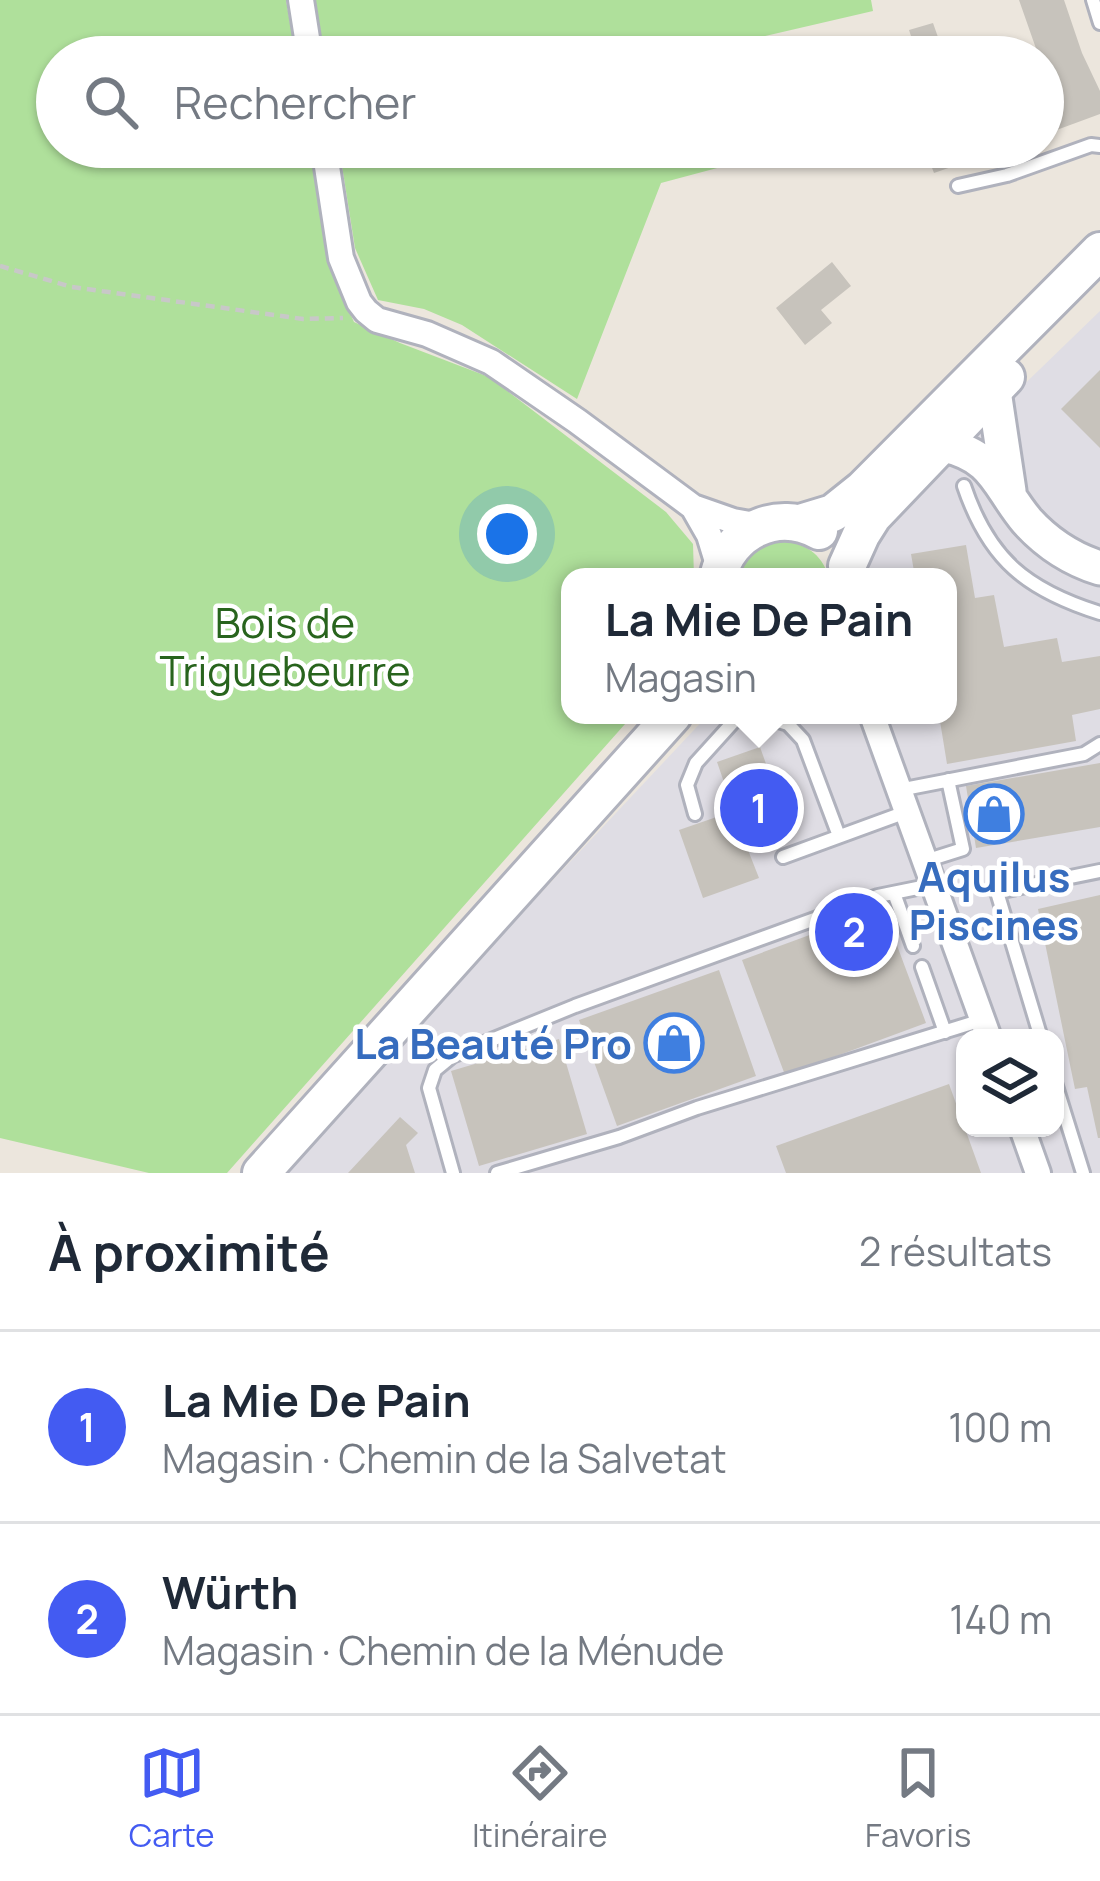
<!DOCTYPE html>
<html lang="fr">
<head>
<meta charset="utf-8">
<style>
  body { margin:0; font-family:Manrope,sans-serif; background:#f6f6f7; color:#1f2937 }
  .controls { position:absolute; right:36px; bottom:36px; display:grid; overflow:hidden; border-radius:24px; box-shadow:0 3px 9px #0004 }
  .controls button { width:108px; height:108px; display:grid; place-items:center; padding:0; border:0; border-bottom:3px solid #e0e1e3; background:#fff; color:#1f2937; font:60px sans-serif }
  .you { position:absolute; left:507px; top:534px; width:42px; height:42px; margin:-30px; border:9px solid #fff; border-radius:50%; background:#1a73e8; box-shadow:0 0 0 18px #1a73e833 }
  .badge { display:grid; place-items:center; width:78px; height:78px; border-radius:50%; background:#435bf2; color:#fff; font-size:39px; font-weight:700 }
  .pin { position:absolute; translate:-50% -50%; border:6px solid #fff; box-shadow:0 3px 12px #0006 }
  .popup { position:absolute; left:561px; top:568px; width:396px; height:156px; box-sizing:border-box; display:grid; place-content:center; border-radius:24px; background:#fff; filter:drop-shadow(0 3px 9px #0005); font-size:39px; white-space:nowrap; color:#747a83 }
  .popup b { font-size:45px; color:#1f2937 }
  .popup::after { content:''; position:absolute; left:50%; top:100%; margin-left:-24px; border:24px solid transparent; border-top-color:#fff }
  .list { margin:0; padding:0; list-style:none }
  h2 { display:flex; justify-content:space-between; align-items:center; height:156px; margin:0; padding:0 48px; font-size:51px }
  h2 small { font-size:39px; font-weight:400; color:#747a83 }
  .list li { display:grid; grid-template-columns:78px 1fr auto; gap:36px; align-items:center; box-sizing:border-box; height:192px; padding:0 48px; border-top:3px solid #e0e1e3 }
  .list b { display:block; font-size:45px; white-space:nowrap }
  .list p { margin:0; font-size:39px; white-space:nowrap; color:#747a83 }
  .list em { font-size:39px; font-style:normal; color:#747a83 }
  .icon { flex:none; width:66px; height:66px; fill:none; stroke:currentColor; stroke-width:2; stroke-linecap:round; stroke-linejoin:round }
  .map { position:relative; flex:none; width:1100px; height:1173px; overflow:hidden }
  .search { position:absolute; background:#fff; box-shadow:0 3px 9px #0004; left:36px; right:36px; top:36px; height:132px; display:flex; align-items:center; gap:30px; box-sizing:border-box; padding:0 42px; border-radius:66px; color:#747a83; font-size:45px }
  .sheet { height:540px; background:#fff }
  nav { display:flex; justify-content:space-around; align-items:center; box-sizing:border-box; height:168px; border-top:3px solid #e0e1e3; background:#fff; font-size:33px; color:#747a83 }
  nav a { display:grid; justify-items:center; gap:6px }
  nav .on { color:#435bf2 }
  .map>svg:first-child { display:block }
</style>
</head>
<body>
<div class="map">
<svg width="1100" height="1173" viewBox="0 0 1100 1173">
  <rect width="100%" height="100%" fill="#ece6dd"/>
  <path fill="#dfdde4" fill-rule="evenodd" d="M1100 311V1173H278L708 715H948V577H833L883 521ZM965 1038H1055V1128H965Z"/>
  <path fill="#afe09b" d="M0 0H286L296 57H57V147H312L335 280 354 322 400 343 489 377 666 512 693 544 694 577H570V715H633L227 1173H149L0 1138Z
    M315 0H871L873 11 761 37 765 57H324Z
    M339 147H787L788 149 661 183 577 399 462 325 424 309 378 300 355 248Z
    M781 541C805 543 821 553 829 577H736C744 556 758 544 781 541Z"/>
  <path fill="#c7c3bc" d="M1019 0H1064L1082 53 1100 91V114L1043 135V57H1039Z
    M933 23 945 57H918L909 30Z
    M924 147H1006V148L934 173Z
    M832 262 851 286 821 310 832 323 805 345 776 308Z
    M1100 370V448L1061 409Z
    M966 545 975 598 994 595 1004 647 1057 638 1062 662 1100 656V709L1072 715 1076 741 947 764 939 715H948V577H915L911 554Z
    M760 747 791 834 748 850 759 878 703 898 679 830 734 811 717 762Z
    M1100 763V827L976 848 966 786Z
    M1100 895V1138H1098L1087 1087 1075 1089 1038 909Z
    M883 908 926 1023 785 1075 742 960Z
    M719 970 756 1076 617 1126 579 1020Z
    M559 1039 587 1134 479 1166 451 1071Z
    M949 1084 981 1173H786L776 1146Z
    M400 1117 418 1133 406 1145 415 1173H348Z"/>
  <g fill="none" stroke-linecap="round" stroke-linejoin="round">
    <g stroke="#b0b2bd" stroke-width="18">
      <path id="service" d="M1093 0 1100 23
        M958 186 1007 175 1091 145 1100 146
        M964 486C989 560 1027 590 1100 613
        M899 790 1084 754 1100 744
        M695 814 687 785 696 763 734 721 754 715 765 717 788 724 803 740 839 836
        M783 857 906 812
        M925 861 963 849 948 780
        M894 893 913 946
        M922 967 945 1032
        M1041 1038 997 892 1100 871
        M1055 1083 1083 1173
        M453 1173 429 1088 435 1070 452 1056 575 1006 878 896 932 885
        M497 1173 619 1137 697 1108 982 1020"/>
    </g>
    <g stroke="#b0b2bd" stroke-width="30">
      <path id="minor" d="M301 0 310 57
        M324 147 341 258 359 302 366 311 377 320 427 334 491 362 577 421 693 507 733 521 761 526
        M693 507 709 535 719 568
        M872 715 989 1038
        M1022 1128 1038 1173"/>
    </g>
    <g stroke="#b0b2bd" stroke-width="39">
      <path id="tertiary" d="M994 391 1009 491
        M944 445C996 457 997 485 1027 521 1047 543 1071 559 1100 568"/>
    </g>
    <g stroke="#b0b2bd" stroke-width="42">
      <path id="secondary" d="M800 523 833 513 863 489 1100 251
        M847 566 861 535 873 516 1006 377
        M718 577C729 531 777 508 819 531
        M261 1173 673 715"/>
    </g>
    <path stroke="#c8c8c8" stroke-width="4.5" stroke-dasharray="9 6" stroke-linecap="butt" d="M0 266 72 287 303 319 343 318"/>
    <use href="#service" stroke="#fff" stroke-width="12"/>
    <use href="#minor" stroke="#fff" stroke-width="24"/>
    <use href="#tertiary" stroke="#fff" stroke-width="33"/>
    <use href="#secondary" stroke="#fff" stroke-width="36"/>
  </g>
  <defs>
    <g id="shop-ring" transform="scale(3)"><circle r="9.5" fill="#fff" stroke="#3f7fe0" stroke-width="1.5"/><path d="M-5-2.5h2.3a2.7 3.5 0 0 1 5.4 0H5L5.5 6h-11ZM-1.5-2.5h3a1.5 2.3 0 0 0-3 0Z" fill="#3f7fe0"/></g>
  </defs>
  <g fill-rule="evenodd">
    <use href="#shop-ring" x="994" y="814"/>
    <use href="#shop-ring" x="674" y="1043"/>
  </g>
  <g text-anchor="middle" dominant-baseline="central" stroke-width="9" stroke-linejoin="round" paint-order="stroke">
    <g font-size="42" fill="#28641d" stroke="#fff">
      <text x="285" y="622">Bois de<tspan x="285" dy="48">Triguebeurre</tspan></text>
    </g>
    <g font-size="42" font-weight="bold" fill="#366cbe" stroke="#fff">
      <text x="994" y="876">Aquilus<tspan x="994" dy="48">Piscines</tspan></text>
      <text x="632" y="1043" text-anchor="end">La Beauté Pro</text>
    </g>
  </g>
</svg>
<div class="controls">
<button><svg class="icon" aria-label="layers" viewBox="0 0 24 24"><path d="M12 4l9 5-9 5-9-5zM3 14l9 5 9-5"/></svg></button>
</div>
<div class="you"></div>
<div class="pin badge" style="left:759px;top:808px">1</div>
<div class="popup"><b>La Mie De Pain</b>Magasin</div>
<div class="pin badge" style="left:854px;top:932px">2</div>
<div class="search"><svg class="icon" aria-label="search" viewBox="0 0 24 24"><circle cx="10" cy="10" r="6"/><path d="M15 15l6 6"/></svg>Rechercher</div>
</div>
<section class="sheet">
<h2>À proximité<small>2 résultats</small></h2>
<ul class="list">
<li><span class="badge">1</span><div><b>La Mie De Pain</b><p>Magasin · Chemin de la Salvetat</p></div><em>100 m</em></li>
<li><span class="badge">2</span><div><b>Würth</b><p>Magasin · Chemin de la Ménude</p></div><em>140 m</em></li>
</ul>
</section>
<nav>
<a class="on"><svg class="icon" aria-label="map" viewBox="0 0 24 24"><path d="M3 6l6-2 6 2 6-2v14l-6 2-6-2-6 2zM9 4v14M15 6v14"/></svg>Carte</a>
<a><svg class="icon" aria-label="directions" viewBox="0 0 24 24"><path d="M12 3l9 9-9 9-9-9zM9 14v-3h6M13 9l2 2-2 2"/></svg>Itinéraire</a>
<a><svg class="icon" aria-label="saved" viewBox="0 0 24 24"><path d="M7 4h10v16l-5-4-5 4z"/></svg>Favoris</a>
</nav>
</body>
</html>
